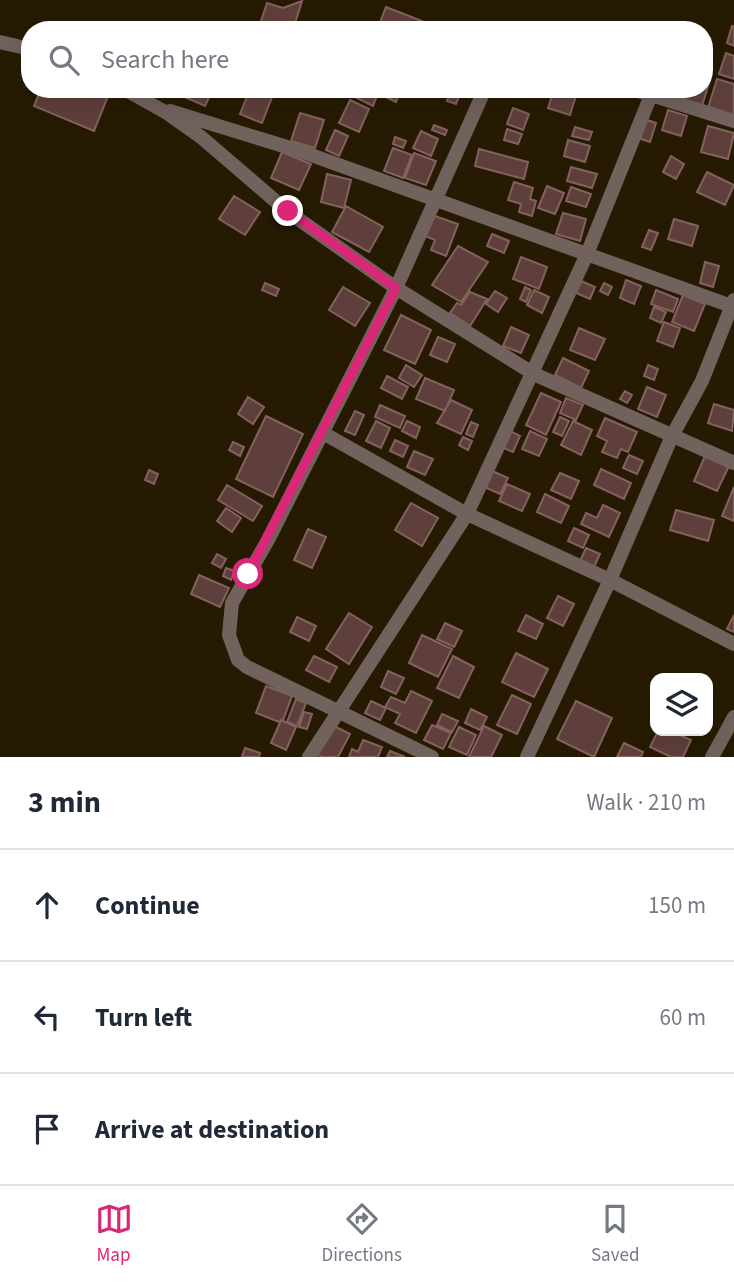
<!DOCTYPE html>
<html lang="en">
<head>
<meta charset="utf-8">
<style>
  body { margin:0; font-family:"Source Sans 3",sans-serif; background:#f2f2f3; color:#1f2937 }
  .controls { position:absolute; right:21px; bottom:21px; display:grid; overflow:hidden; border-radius:14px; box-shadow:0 7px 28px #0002 }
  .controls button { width:63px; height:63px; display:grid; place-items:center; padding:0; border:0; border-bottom:2px solid #e0e1e3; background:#fff; color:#1f2937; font:35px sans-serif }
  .stop { position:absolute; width:21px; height:21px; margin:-16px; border:5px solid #db2777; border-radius:50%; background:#fff }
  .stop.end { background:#db2777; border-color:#fff; box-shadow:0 2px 7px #0008 }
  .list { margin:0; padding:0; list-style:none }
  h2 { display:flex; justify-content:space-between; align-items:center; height:91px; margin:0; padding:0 28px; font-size:30px }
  h2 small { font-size:23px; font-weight:400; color:#747a83 }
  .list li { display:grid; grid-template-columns:46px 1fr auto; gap:21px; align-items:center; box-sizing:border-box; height:112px; padding:0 28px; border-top:2px solid #e0e1e3 }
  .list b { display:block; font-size:26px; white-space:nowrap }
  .list em { font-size:23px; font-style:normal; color:#747a83 }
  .icon { flex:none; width:38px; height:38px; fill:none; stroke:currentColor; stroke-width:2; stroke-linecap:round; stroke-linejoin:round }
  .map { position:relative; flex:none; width:734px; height:757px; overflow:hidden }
  .search { position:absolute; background:#fff; box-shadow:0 7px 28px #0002; left:21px; right:21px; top:21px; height:77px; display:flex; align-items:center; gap:18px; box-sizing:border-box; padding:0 24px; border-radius:28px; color:#747a83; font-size:26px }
  .sheet { height:427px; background:#fff }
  nav { display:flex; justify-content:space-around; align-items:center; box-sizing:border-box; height:98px; border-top:2px solid #e0e1e3; background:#fff; font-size:19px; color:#747a83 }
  nav a { display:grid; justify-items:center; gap:4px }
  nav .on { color:#db2777 }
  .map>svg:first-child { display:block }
</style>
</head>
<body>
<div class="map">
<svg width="734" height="757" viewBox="0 0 734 757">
  <rect width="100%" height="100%" fill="#261b02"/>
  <path fill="#5f3f3b" stroke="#83625e" stroke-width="2" d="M302 1 293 30H258L267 3 283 8Z
    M386 7 422 21 419 30H377Z
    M732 26H734V46L727 43Z
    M726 53 734 56V79L719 74Z
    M704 71 707 72 705 78 710 80 702 106 676 98 679 89H704Z
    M717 79 734 84V116L708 108Z
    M41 89H92L108 96 94 131 34 106Z
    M183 89H213L205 106 180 95Z
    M250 89 274 92 262 123 240 114Z
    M358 89H401L396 102 378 93 373 106 355 97Z
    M452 89H462L456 104 447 101Z
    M554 89H578L570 115 548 108Z
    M350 100 369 109 359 132 339 123Z
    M513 108 529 114 523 130 507 124Z
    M668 110 687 116 681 136 662 130Z
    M300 113 324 120 315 148 291 141Z
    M644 119 656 123 650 142 638 138Z
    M434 125 447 130 445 135 432 130Z
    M708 126 734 133 728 159 701 152Z
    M575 127 592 132 589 140 572 136Z
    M507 129 522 134 518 144 504 140Z
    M335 130 348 136 339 156 326 150Z
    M421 131 438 139 431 156 413 148Z
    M395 137 406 141 403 148 393 144Z
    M568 140 590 146 585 162 564 156Z
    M393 148 412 155 403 178 384 171Z
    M479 149 528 162 524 179 475 166Z
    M282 152 311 164 299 190 271 178Z
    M414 153 436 161 426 185 405 178Z
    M671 156 684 164 676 179 663 172Z
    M571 167 597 174 592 188 567 181Z
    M707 172 734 185 725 205 697 192Z
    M327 174 351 180 344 208 321 202Z
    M514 182 533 188 530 199 536 201 532 216 519 212 521 204 508 200Z
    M547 186 564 193 555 214 538 208Z
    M571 187 591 194 586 207 566 201Z
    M234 196 260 212 245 235 219 219Z
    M346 206 383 227 369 252 332 232Z
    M563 213 586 219 580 241 556 234Z
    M432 215 458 224 446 256 431 250 435 240 425 236Z
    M674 219 698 226 692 246 668 239Z
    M649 230 658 233 651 250 642 247Z
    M492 234 509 241 504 253 487 246Z
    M458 246 488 262 461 302 432 285Z
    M521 257 547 267 539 289 513 279Z
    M705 262 719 266 713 287 700 283Z
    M626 280 641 286 634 304 620 298Z
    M581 281 595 287 590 299 576 293Z
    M265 283 279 289 276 296 262 290Z
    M604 283 612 287 608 295 600 291Z
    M343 287 370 303 355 326 329 310Z
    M525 287 531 290 526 302 520 299Z
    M534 290 549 297 542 313 527 305Z
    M656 290 678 299 673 312 651 304Z
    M495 291 507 298 498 312 486 304Z
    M470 292 487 299 470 326 450 313 457 303 461 305Z
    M683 295 705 304 694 331 672 322Z
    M654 307 666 312 661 323 650 318Z
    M401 315 431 330 415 364 384 350Z
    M664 322 680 328 673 347 657 341Z
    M511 327 529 335 521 353 503 346Z
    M579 328 605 339 595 360 570 350Z
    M438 337 455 344 447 362 430 355Z
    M563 358 589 371 581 388 555 375Z
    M406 365 422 375 414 387 399 378Z
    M648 365 658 369 654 380 644 376Z
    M387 376 408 387 402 399 381 388Z
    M425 378 454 390 445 411 416 399Z
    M647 387 666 395 657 417 638 409Z
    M625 391 632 395 627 403 620 399Z
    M541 393 561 402 546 435 526 425Z
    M248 397 264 407 253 424 238 414Z
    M566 398 583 405 576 420 560 413Z
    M451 400 472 410 461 434 437 423Z
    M714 404 734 410 732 431 708 423Z
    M380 405 405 416 400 428 375 417Z
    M355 411 364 415 355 435 345 431Z
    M266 416 303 434 273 497 236 479Z
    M560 417 569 421 562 436 553 432Z
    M605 418 637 432 628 452 621 449 617 458 602 452 607 441 597 436Z
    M376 421 390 428 381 448 366 441Z
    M407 421 420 427 416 438 402 431Z
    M573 421 592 430 581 455 561 445Z
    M471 422 478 425 473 437 466 434Z
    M508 430 520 436 513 452 501 447Z
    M530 431 547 439 539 456 522 449Z
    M463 437 472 441 468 450 459 445Z
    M395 440 408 446 403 457 390 451Z
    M233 442 244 447 240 456 229 450Z
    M414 451 433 459 425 475 407 467Z
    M629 455 643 461 637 474 623 468Z
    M705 456 729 466 717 491 694 481Z
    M601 469 631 483 624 499 594 485Z
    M149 470 158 474 154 484 145 480Z
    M490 470 508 478 500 494 482 486Z
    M560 473 579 481 571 499 551 490Z
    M507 484 530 494 522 511 499 501Z
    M227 485 262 506 253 521 218 500Z
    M734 487V521L722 516Z
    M545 494 569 506 561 523 537 512Z
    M411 503 438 518 422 546 395 530Z
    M603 505 620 513 609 537 581 524 586 513 597 518Z
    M226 508 241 518 232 532 217 521Z
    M676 510 714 520 708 541 670 530Z
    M574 528 589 535 583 548 568 541Z
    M308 529 326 537 312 568 294 560Z
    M586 548 600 554 594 567 580 561Z
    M217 554 226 559 221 568 212 563Z
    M226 568 235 571 231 580 223 576Z
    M199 575 229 588 220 607 191 594Z
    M558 596 574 604 563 626 547 618Z
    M349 613 372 627 349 664 326 649Z
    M526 615 543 624 536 639 518 631Z
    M734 615V632L727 629Z
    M297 617 316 626 309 641 290 632Z
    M445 623 462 631 454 647 437 639Z
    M422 635 452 649 438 677 409 663Z
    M516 653 548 669 534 697 502 682Z
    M314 656 337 667 329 682 306 670Z
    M453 656 474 667 459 698 437 688Z
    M388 671 404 678 396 694 381 687Z
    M266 686 292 696 283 720 279 722 256 713Z
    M411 691 432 701 416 733 395 723 400 714 385 707 391 697 405 703Z
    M512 695 531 704 517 734 497 725Z
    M296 699 306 703 297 726 287 722Z
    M371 701 386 708 380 720 365 713Z
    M576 701 612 718 594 757 557 739Z
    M471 709 487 717 480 730 465 723Z
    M304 712 312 714 307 729 299 727Z
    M442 714 458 721 452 732 437 725Z
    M281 720 296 727 286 750 271 743Z
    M332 725 350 734 338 757H322L316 754Z
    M432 725 451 733 443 749 424 740Z
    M484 726 502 735 491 757H469Z
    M459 727 476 735 467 755 449 747Z
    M658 731H671L691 740 683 757H671L650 747Z
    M363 740 382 747 378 757H349L352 749 358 752Z
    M624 743 643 752 641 757H617Z
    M245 748 260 753 259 757H242Z
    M390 751 405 757H387Z"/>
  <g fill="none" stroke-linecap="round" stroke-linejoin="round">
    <path stroke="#71625e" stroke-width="14" d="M0 42 30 49
      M124 89 167 113 201 137 287 211 396 288 534 374 734 463
      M632 89 734 121
      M170 111 300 151 734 307
      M323 433 467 514 610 580 734 644
      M309 757 467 514 587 254 651 95
      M432 757 247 667 238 660 229 635 232 603 268 540 396 288 485 89
      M527 757 610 580 672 436 702 381 734 300
      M712 757 734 717"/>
  </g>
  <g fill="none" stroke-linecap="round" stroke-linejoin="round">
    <path stroke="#db2777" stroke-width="9" d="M248 574 396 288 288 211"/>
  </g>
</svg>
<div class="controls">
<button><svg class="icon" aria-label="layers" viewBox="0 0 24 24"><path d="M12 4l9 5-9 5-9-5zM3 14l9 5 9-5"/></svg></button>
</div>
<div class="stop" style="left:248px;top:574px"></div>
<div class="stop end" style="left:288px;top:211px"></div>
<div class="search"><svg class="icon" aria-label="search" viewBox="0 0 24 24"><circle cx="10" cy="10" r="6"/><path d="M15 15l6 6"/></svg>Search here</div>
</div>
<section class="sheet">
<h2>3 min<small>Walk · 210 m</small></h2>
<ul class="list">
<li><svg class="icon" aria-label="ahead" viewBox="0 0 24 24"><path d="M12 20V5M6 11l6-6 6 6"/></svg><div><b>Continue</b></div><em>150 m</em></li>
<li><svg class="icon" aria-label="left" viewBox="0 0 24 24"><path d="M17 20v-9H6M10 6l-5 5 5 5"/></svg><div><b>Turn left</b></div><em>60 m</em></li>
<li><svg class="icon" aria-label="arrive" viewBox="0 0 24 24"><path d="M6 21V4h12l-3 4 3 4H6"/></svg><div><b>Arrive at destination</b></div></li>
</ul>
</section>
<nav>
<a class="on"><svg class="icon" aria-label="map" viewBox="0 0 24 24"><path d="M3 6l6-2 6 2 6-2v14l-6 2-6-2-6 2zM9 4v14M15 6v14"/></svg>Map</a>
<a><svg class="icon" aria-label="directions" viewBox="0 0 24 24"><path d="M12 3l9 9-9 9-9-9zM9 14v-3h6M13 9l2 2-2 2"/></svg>Directions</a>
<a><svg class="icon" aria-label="saved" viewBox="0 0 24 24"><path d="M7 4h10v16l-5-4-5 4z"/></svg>Saved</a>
</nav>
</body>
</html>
